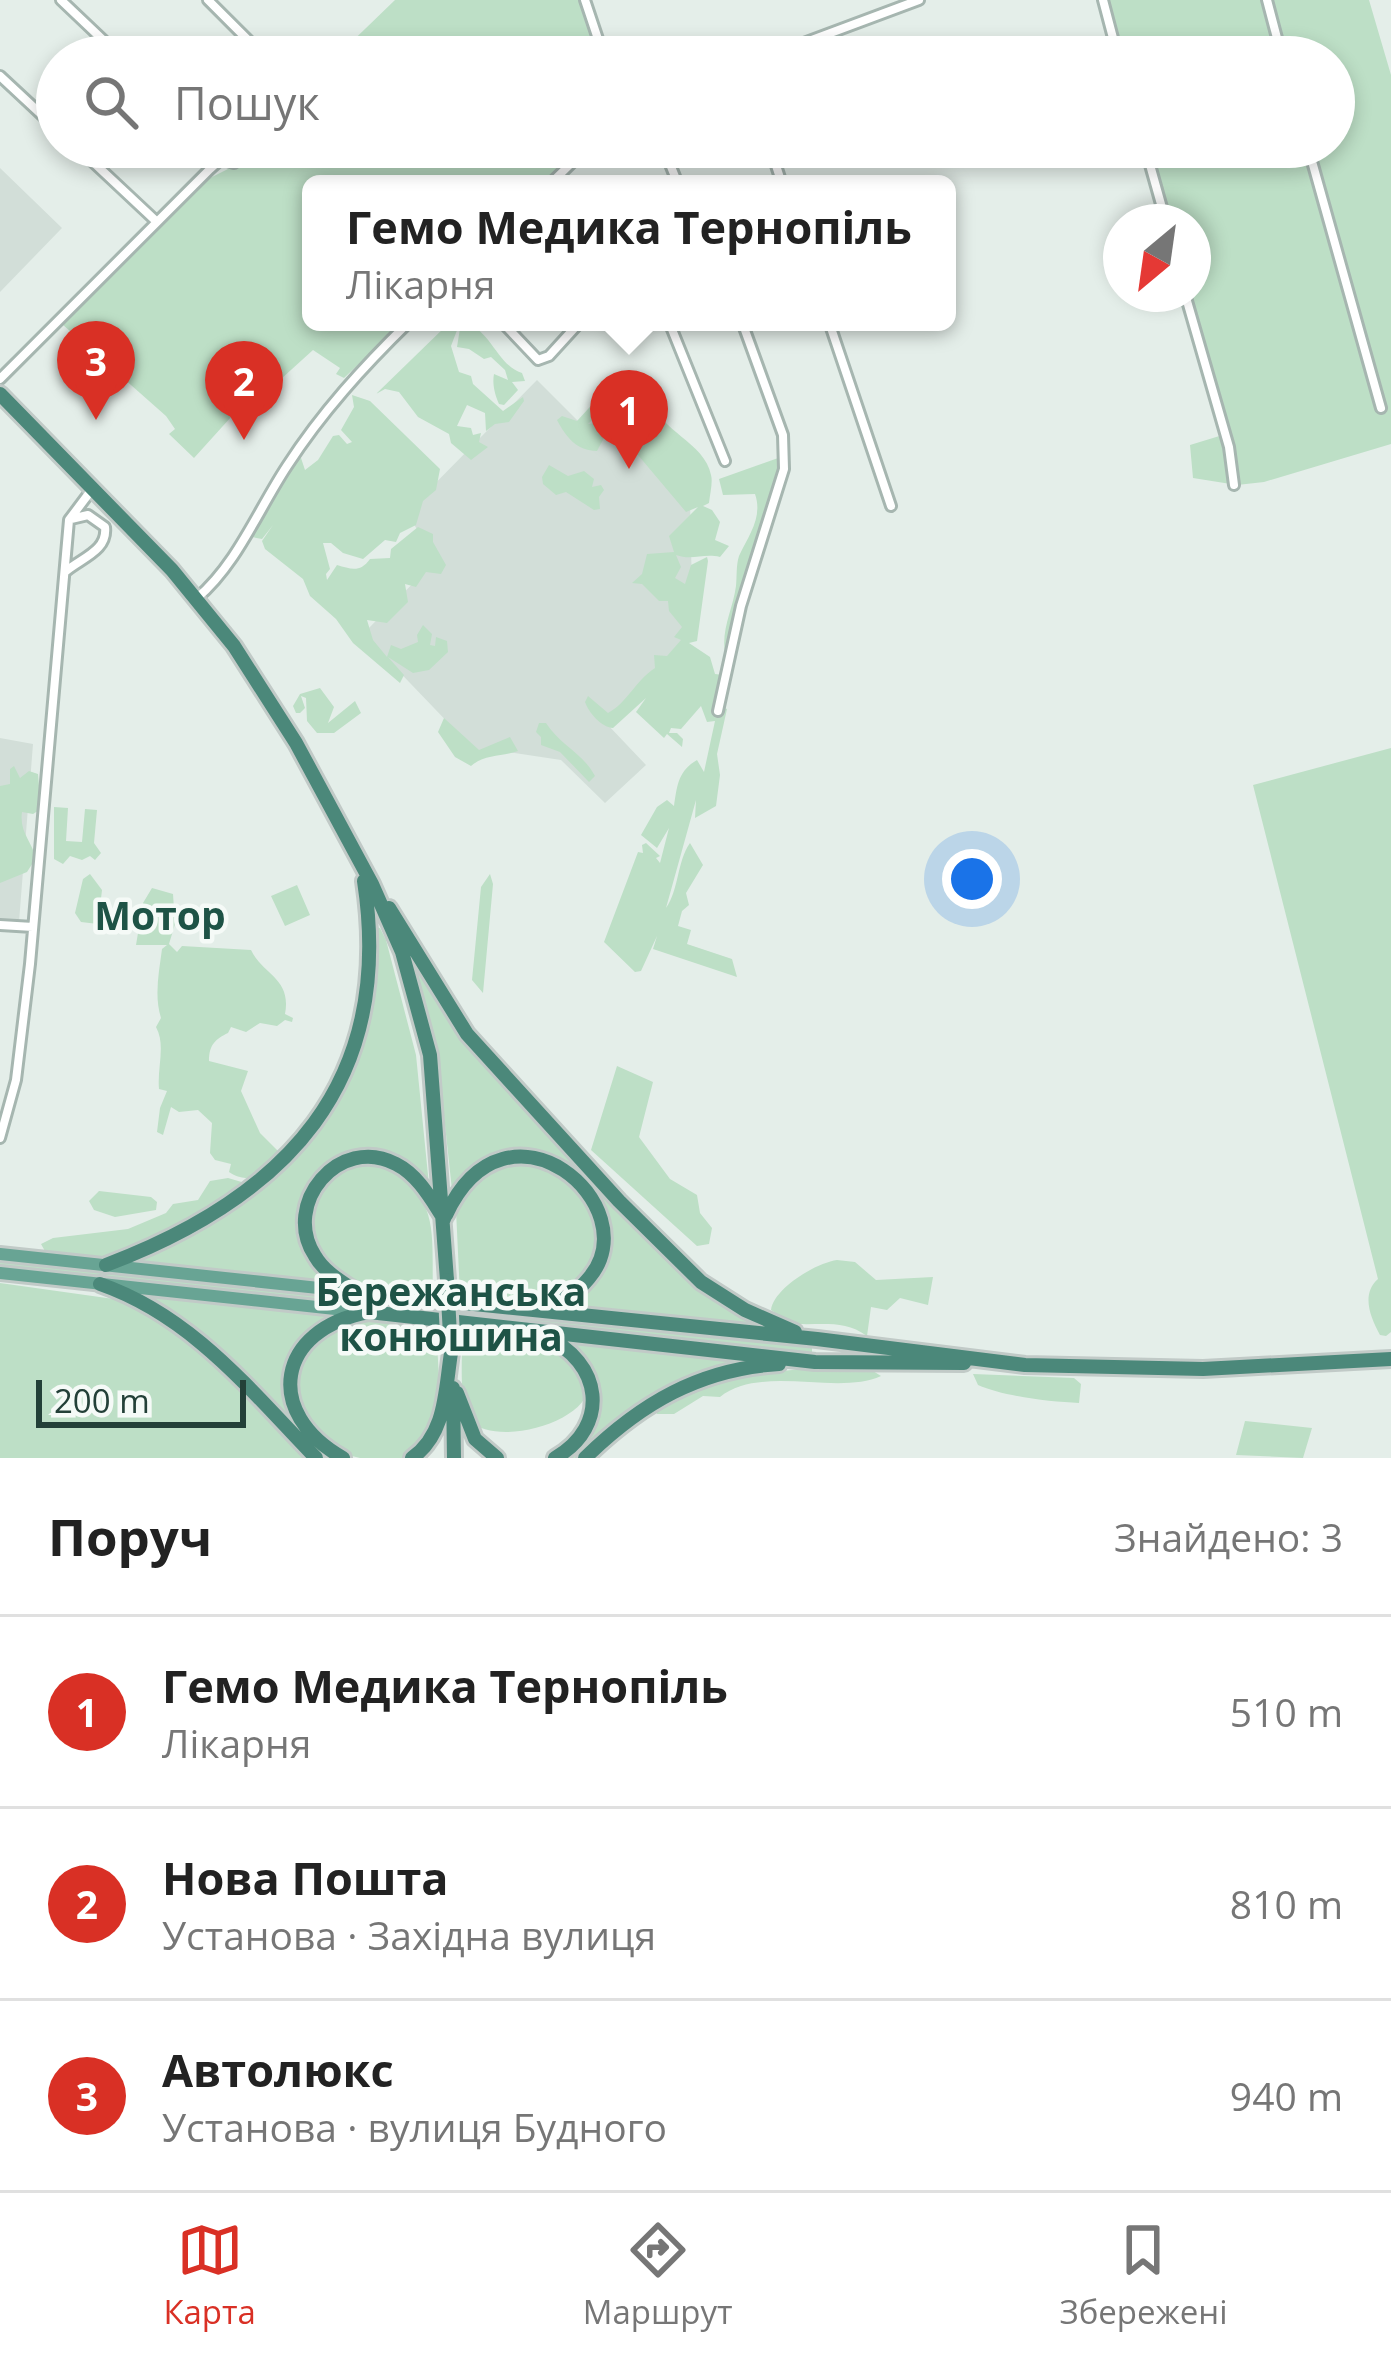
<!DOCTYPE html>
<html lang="uk">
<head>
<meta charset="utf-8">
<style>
  body { margin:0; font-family:"Open Sans",sans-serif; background:#f2f2f2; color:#222 }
  .compass { position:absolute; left:1103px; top:204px; width:108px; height:108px; border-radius:50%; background:#fff; box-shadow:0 6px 18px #0003; rotate:209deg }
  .scale { position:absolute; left:36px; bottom:30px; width:210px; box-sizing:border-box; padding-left:12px; border:6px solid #234038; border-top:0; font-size:33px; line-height:42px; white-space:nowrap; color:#234038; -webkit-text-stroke:9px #f5faf7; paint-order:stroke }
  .you { position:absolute; left:972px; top:879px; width:42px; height:42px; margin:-30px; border:9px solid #fff; border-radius:50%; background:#1a73e8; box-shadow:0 0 0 18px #1a73e833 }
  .badge { display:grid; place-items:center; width:78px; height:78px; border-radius:50%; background:#d93025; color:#fff; font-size:39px; font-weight:700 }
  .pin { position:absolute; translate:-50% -99px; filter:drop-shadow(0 3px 6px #0008) }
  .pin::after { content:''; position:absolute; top:63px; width:42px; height:36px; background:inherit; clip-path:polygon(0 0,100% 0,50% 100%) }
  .popup { position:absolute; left:302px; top:175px; width:654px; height:156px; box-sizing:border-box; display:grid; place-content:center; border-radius:18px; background:#fff; filter:drop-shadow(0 3px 9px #0005); font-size:39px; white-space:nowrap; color:#767676 }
  .popup b { font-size:45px; color:#222 }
  .popup::after { content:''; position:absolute; left:50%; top:100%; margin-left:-24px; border:24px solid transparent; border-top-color:#fff }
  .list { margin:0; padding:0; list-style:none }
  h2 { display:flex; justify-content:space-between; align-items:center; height:156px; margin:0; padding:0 48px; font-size:51px }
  h2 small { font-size:39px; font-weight:400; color:#767676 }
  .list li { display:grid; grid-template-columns:78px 1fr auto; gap:36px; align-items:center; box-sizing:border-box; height:192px; padding:0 48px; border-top:3px solid #e0e0e0 }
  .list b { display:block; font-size:45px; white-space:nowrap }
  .list p { margin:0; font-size:39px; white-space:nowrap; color:#767676 }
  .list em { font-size:39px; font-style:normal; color:#767676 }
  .icon { flex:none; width:66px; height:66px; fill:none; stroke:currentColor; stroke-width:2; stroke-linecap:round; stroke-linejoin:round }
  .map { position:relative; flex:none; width:1391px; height:1458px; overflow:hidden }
  .search { position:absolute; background:#fff; box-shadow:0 6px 18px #0003; left:36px; right:36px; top:36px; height:132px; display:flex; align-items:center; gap:30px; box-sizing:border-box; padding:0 42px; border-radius:66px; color:#767676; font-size:45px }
  .sheet { height:732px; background:#fff }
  nav { display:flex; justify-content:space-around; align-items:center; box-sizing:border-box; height:168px; border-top:3px solid #e0e0e0; background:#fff; font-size:33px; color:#767676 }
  nav a { display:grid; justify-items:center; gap:6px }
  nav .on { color:#d93025 }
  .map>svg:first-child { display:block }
</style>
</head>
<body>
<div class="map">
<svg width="1391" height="1458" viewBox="0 0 1391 1458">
  <rect width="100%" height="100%" fill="#e4eee9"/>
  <path fill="#d2ded8" d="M0 168 62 228 0 292Z
    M537 380 580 423 601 405 690 500 692 592 687 636 607 724 646 765 605 803 561 760 501 751 481 757 363 634 435 561 407 512Z
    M0 738 33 744 19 922 0 921Z"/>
  <path fill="#bddfc6" d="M395 0H580L599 57H336Z
    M1101 0H1369L1391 75V444L1264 482 1237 485 1193 478 1190 445 1226 434 1186 294H1193V222H1165L1144 147H1334V57H1118Z
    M255 147H581L543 184H311V322H403L344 378 336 374 340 368 313 350 248 409 241 406 194 458 169 434 175 429 166 416 62 324 210 178 242 162Z
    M456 322 459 325 451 346 459 372 471 376 473 384 503 411 523 397 524 401 509 422 495 424 486 431 485 413 467 405 457 426 471 428 473 435 481 433 479 442 488 447 471 460 451 443 449 434 418 417 399 392 385 389 376 394 448 324Z
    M461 322C491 327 496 365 522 373L525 381 512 382 518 390 504 405 499 404C495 395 492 384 494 374L508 380 505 370 491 357 484 359 469 349 457 347Z
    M617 384 623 386V396L617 405 632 426 625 429 602 411 588 424 604 422 606 427 615 428 606 434 597 451C577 451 566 437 557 420L562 416 577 421 609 386Z
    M352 395 370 401 440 469 436 490 423 501 416 525 400 533 396 542 385 540 363 559 343 553 331 543H323L330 569 326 574 327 580 337 565C351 569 360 573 370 559L390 558 391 549 418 527 433 534V542L446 565 441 574 426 572 416 587 405 584 408 602 387 623 367 620 373 640 387 657 391 645 401 649 418 642 417 635 423 625 432 634 430 645 435 646 436 637 447 641 448 652 429 670 413 673 388 657 404 675 400 683 353 643 336 619 310 596 303 579 265 549 262 541 273 525 262 539 252 537 254 520 292 463 301 458 305 470 318 460 333 436 339 435 347 444 352 442 341 430 354 407Z
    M641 397 653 400C657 430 705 442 711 475 713 482 710 494 709 503L703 506 712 510 720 522 715 540 729 546 720 557C703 553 692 561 676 555L681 567 675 578 685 584 691 565 707 557 708 561 697 641 689 643 710 657 715 674 723 675 722 707 727 709 717 754 720 775 716 806 695 818 696 800 666 908C679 890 677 861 690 843L703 865 686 893 689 905 682 911 678 926 691 930 687 944 732 959 737 977 653 949 657 936 641 971 635 972 604 942 638 852 643 853 642 845 646 843 660 856 656 858 660 863 669 828 657 848 641 835 657 807 667 800 674 806C677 786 678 771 697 760L704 772 715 721 707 722 701 706 681 729 671 728 669 733H677L683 739 682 747 667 734 664 738 636 712 646 698 613 728C601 727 589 713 585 702L588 696 608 713C628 702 635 681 655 668L654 655 667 656 681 640 674 637 682 627 669 611 668 601H659L642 584 632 583 642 574 647 554 674 552 669 536 698 507 686 512 627 442 625 438 645 417Z
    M781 457 776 485 770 490 774 491 725 653C721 629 733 609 736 586 737 577 736 565 739 556 749 535 763 517 755 494L723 495 719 479Z
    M549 465 568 476 584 471 594 479 592 487 601 485 604 490 599 497 600 509 594 510 566 492 556 495 543 484 542 477Z
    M320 688 334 707 328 723 355 701 361 713 334 733H317L307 721 306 698 301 696 305 708 300 713H296L293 706 300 694Z
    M444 718 479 750 510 737 518 751C501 757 485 754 471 766L455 757 438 732Z
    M539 723H546C560 745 583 753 595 776L589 782 560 752 541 745V737L536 732Z
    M1391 748V1332L1386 1336 1380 1335C1370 1317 1361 1294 1378 1279L1253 785Z
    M14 766 20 778 29 771 38 774 41 809 33 814 22 812C19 832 32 842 36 858L27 872 0 883V786L10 784V769Z
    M54 807 68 808 66 841 82 842 85 809 97 810 94 843 101 853 95 860 90 856 82 860 70 856 63 864 54 859Z
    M90 874 102 890 98 924 81 922 75 913 83 879Z
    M490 874 493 884 483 993 472 980 481 887Z
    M297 885 310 915 285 926 271 896Z
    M152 888 173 894 175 924 169 944 177 952 182 946 251 950C262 974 292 978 285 1014L293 1018 292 1022 285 1020 277 1026 260 1023 246 1032 231 1027 228 1033C216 1039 209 1044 209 1061L248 1071 241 1091 260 1133 279 1152C263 1168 254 1188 229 1172L231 1164 215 1160 210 1153 212 1123 198 1110 179 1112 171 1107 163 1135 157 1132 160 1108 167 1091 159 1089C157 1068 166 1045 156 1027L161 1018C154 996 159 972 162 949L167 945H136L143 903Z
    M375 927 380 928 386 940 416 1055 429 1185 405 1165 338 1160 300 1225 339 1284 122 1261 177 1242 233 1209 279 1170 348 1076 359 1048 373 988Z
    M411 955 480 1059 568 1155 648 1238 769 1329 559 1308C588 1285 632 1248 599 1207 590 1195 573 1186 562 1177 543 1162 530 1147 504 1153 480 1159 470 1178 452 1190L436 1041Z
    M617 1066 653 1082 639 1137 670 1179 697 1195 700 1213 712 1228 709 1244 697 1246 591 1150Z
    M520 1158C573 1178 578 1187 603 1237L586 1280 546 1302 460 1295 456 1210 468 1184Z
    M384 1163C442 1200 431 1234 433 1295 370 1288 351 1292 310 1240L314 1195 349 1164Z
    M228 1178 245 1183 233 1202 117 1251 105 1260 89 1255 79 1260 46 1253 41 1244 53 1238 128 1229 166 1213 173 1204 198 1200 210 1181Z
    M99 1191 151 1197 157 1202 156 1210 115 1217 94 1210 89 1201Z
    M0 1258 434 1304 435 1316 0 1270Z
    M837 1260 855 1262 876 1280 933 1277 928 1305 900 1298 887 1310 871 1307 867 1336C845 1320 824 1325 798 1324 788 1324 779 1315 771 1310 774 1288 816 1263 837 1260Z
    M0 1283 128 1301 176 1330 209 1356 309 1458H0Z
    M145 1295 335 1315 301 1344 293 1400 341 1458H323L143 1298Z
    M461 1306 812 1345V1355L461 1319Z
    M365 1321 436 1327 439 1377 433 1428 406 1458C392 1458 374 1458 360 1458 288 1444 267 1330 365 1321Z
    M462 1329C488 1332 520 1331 544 1342 664 1394 511 1458 469 1421 458 1395 463 1357 462 1329Z
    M559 1339 761 1362 711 1373 582 1458H563L596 1406Z
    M812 1368 873 1371 881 1376C838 1396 760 1364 720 1397L703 1396 674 1414H657L654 1409 723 1377Z
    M973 1374 1074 1378 1081 1384 1079 1403C1049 1402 1003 1396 978 1385Z
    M1245 1421 1312 1428 1303 1458 1236 1455Z"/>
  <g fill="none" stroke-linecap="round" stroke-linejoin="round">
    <g stroke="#a6b6b0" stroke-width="14">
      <path id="minor" d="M61 0 121 57
        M208 0 265 57
        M585 0 604 57
        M1103 0 1118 57
        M1267 0 1282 57
        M766 57 919 0
        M0 76 57 129
        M77 147 157 222
        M663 147 678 184
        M770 147 782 184
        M1145 147 1166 222
        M1308 147 1381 408
        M550 184 588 147
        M1185 294 1229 447 1234 485
        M502 322 538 360 549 356 580 322
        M669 322 725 461
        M829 322 891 506
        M0 379 210 169 221 159 234 163 250 147
        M65 572C81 558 108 551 105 527L88 515 71 519
        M197 598C237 564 258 510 287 466 322 412 363 367 409 322
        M718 711 741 606 784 469 783 435 742 322
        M0 925 33 927
        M0 1138 16 1080 30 964 69 520 93 488"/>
    </g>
    <g stroke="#c1cac7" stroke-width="18">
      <path id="primary" d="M0 1254 356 1292
        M0 1273 363 1312"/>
    </g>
    <g stroke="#c1cac7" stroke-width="20">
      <path id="trunk" d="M0 394 172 570 234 646 296 743 372 884 402 952 430 1055 447 1280
        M389 908 467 1034 619 1201 701 1282 745 1310 795 1332
        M446 1215C507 1083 650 1206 589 1278 576 1294 562 1302 542 1306
        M444 1219C431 1199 418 1175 396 1164 339 1134 281 1204 315 1256 324 1272 342 1282 357 1292L817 1339 1025 1365 1203 1369 1391 1359
        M106 1265C286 1197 395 1083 364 881
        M100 1284C192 1316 250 1390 316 1458
        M545 1337C602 1361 611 1426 555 1458
        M453 1388 454 1458
        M457 1393 475 1439 497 1458
        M343 1458C263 1413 276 1329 369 1312L815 1362 964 1363
        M412 1458C446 1434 445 1391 451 1353
        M585 1458C641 1403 700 1369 779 1364"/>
    </g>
    <use href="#minor" stroke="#fff" stroke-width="8"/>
    <use href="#primary" stroke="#68a494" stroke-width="12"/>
    <use href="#trunk" stroke="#4b887a" stroke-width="14"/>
    <g stroke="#c1cac7" stroke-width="20" stroke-linecap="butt">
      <path id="trunk-bridge" d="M447 1280 451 1353"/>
    </g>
    <use href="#trunk-bridge" stroke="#4b887a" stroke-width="14"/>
  </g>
  <g text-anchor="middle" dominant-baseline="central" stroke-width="9" stroke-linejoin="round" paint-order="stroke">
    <g font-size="39" font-weight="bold" fill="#1e5346" stroke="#f5faf7">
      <text x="160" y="914">Мотор</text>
      <text x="451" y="1290">Бережанська<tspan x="451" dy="45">конюшина</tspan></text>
    </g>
  </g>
</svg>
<svg class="compass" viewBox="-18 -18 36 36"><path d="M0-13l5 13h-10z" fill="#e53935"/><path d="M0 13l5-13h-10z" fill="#767676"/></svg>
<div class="scale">200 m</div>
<div class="you"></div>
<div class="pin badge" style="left:629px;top:469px">1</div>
<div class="popup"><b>Гемо Медика Тернопіль</b>Лікарня</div>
<div class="pin badge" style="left:244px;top:440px">2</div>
<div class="pin badge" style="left:96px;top:420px">3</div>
<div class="search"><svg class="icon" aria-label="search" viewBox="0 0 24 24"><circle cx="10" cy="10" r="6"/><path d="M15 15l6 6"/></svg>Пошук</div>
</div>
<section class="sheet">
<h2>Поруч<small>Знайдено: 3</small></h2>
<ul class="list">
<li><span class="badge">1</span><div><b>Гемо Медика Тернопіль</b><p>Лікарня</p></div><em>510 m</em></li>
<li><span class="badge">2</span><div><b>Нова Пошта</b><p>Установа · Західна вулиця</p></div><em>810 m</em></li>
<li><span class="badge">3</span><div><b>Автолюкс</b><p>Установа · вулиця Будного</p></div><em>940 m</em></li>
</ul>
</section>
<nav>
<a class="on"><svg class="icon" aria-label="map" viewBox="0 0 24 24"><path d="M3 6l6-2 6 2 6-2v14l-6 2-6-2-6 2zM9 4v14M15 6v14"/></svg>Карта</a>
<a><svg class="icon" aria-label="directions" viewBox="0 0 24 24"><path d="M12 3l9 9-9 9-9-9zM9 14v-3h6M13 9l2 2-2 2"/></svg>Маршрут</a>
<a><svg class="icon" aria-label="saved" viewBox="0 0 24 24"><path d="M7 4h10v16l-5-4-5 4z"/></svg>Збережені</a>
</nav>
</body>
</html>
